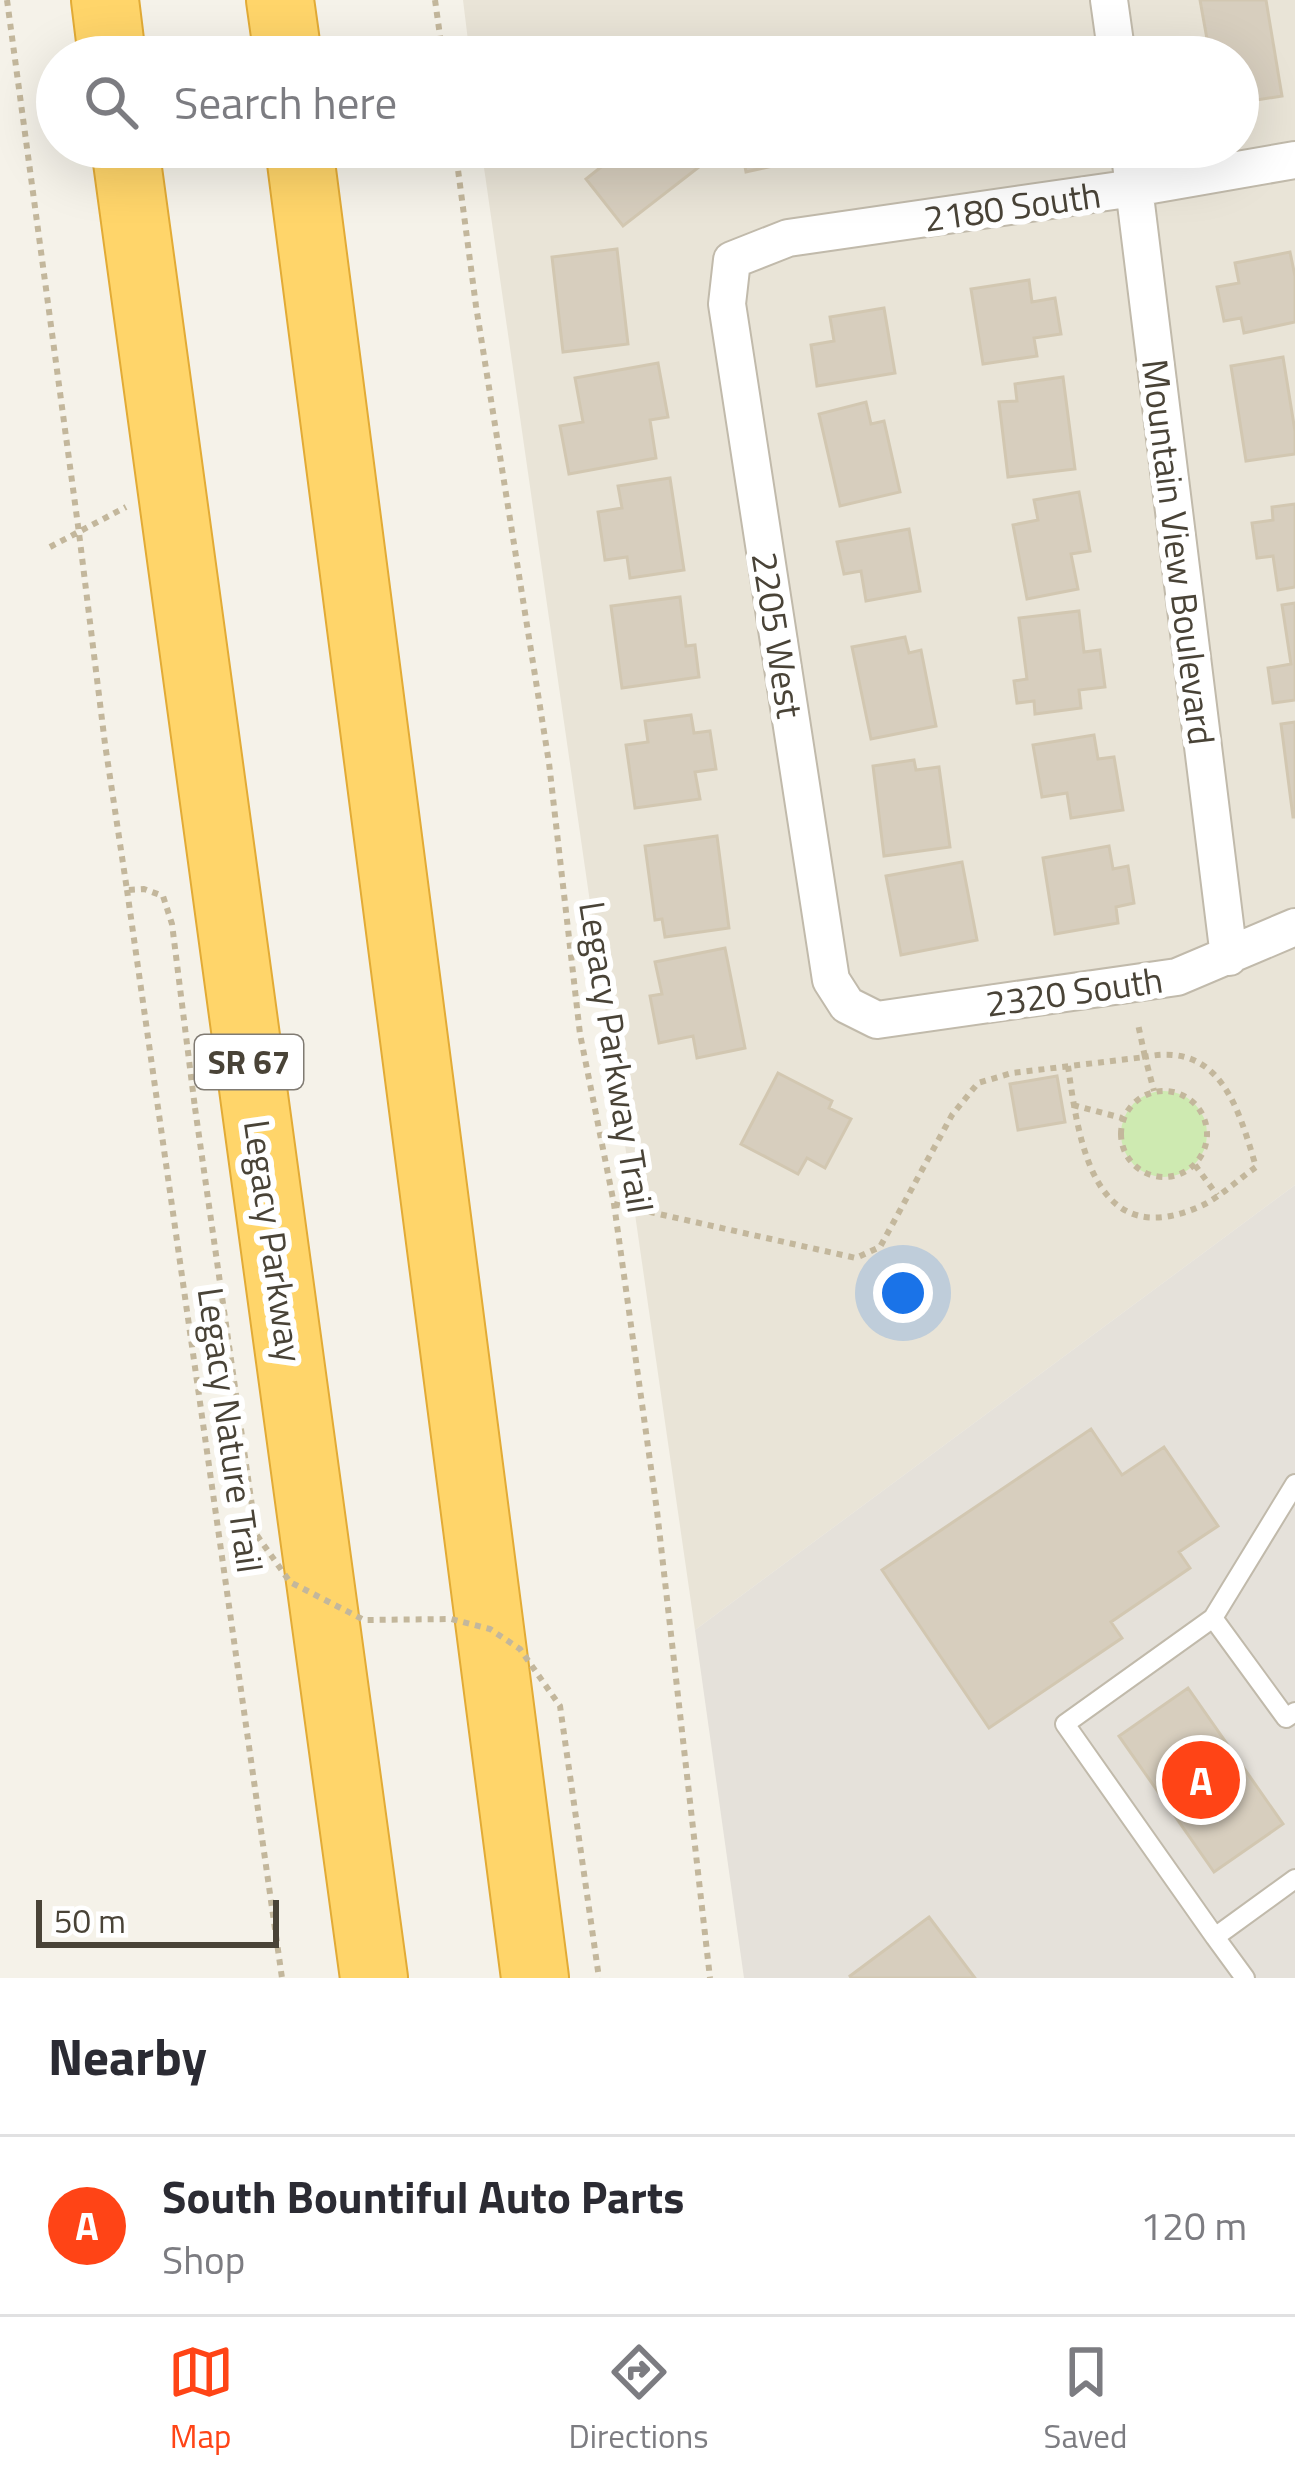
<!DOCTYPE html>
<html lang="en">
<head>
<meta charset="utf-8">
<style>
  body { margin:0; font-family:"Titillium Web",sans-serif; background:#f2f2f3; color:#2b2b33 }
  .scale { position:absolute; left:36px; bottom:30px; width:243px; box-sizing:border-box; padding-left:12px; border:6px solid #494337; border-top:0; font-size:33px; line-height:42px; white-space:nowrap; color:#494337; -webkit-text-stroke:9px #fff; paint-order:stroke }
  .you { position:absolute; left:903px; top:1293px; width:42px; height:42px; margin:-30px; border:9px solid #fff; border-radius:50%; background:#1a73e8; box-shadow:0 0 0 18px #1a73e833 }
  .badge { display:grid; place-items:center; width:78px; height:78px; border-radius:50%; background:#ff4416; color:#fff; font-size:39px; font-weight:700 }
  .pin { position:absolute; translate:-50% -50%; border:6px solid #fff; box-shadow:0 3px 12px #0006 }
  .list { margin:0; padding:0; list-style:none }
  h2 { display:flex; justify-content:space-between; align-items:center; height:156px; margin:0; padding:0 48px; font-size:51px }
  h2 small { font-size:39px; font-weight:400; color:#7c7c81 }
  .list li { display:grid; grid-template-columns:78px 1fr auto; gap:36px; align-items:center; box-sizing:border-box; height:180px; padding:0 48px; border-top:3px solid #e1e1e2 }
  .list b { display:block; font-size:45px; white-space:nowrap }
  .list p { margin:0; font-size:39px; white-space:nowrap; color:#7c7c81 }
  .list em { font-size:39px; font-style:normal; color:#7c7c81 }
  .icon { flex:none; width:66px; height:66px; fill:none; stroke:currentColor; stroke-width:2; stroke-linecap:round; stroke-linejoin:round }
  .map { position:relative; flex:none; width:1295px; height:1978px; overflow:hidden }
  .search { position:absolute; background:#fff; box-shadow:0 12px 48px #0002; left:36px; right:36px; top:36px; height:132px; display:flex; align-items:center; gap:30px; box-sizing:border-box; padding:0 42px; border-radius:66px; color:#7c7c81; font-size:45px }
  .sheet { height:336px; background:#fff }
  nav { display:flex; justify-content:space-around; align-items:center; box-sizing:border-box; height:168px; border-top:3px solid #e1e1e2; background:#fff; font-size:33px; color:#7c7c81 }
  nav a { display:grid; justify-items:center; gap:6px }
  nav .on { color:#ff4416 }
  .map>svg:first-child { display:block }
</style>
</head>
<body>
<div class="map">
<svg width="1295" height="1978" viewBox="0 0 1295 1978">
  <rect width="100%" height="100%" fill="#f5f2e9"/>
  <path fill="#e9e4d7" d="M463 0H1295V1185L695 1630 481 147H1238V57H470Z"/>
  <path fill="#e5e1da" d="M1295 1185V1978H744L695 1630Z"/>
  <path fill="#ceeab1" d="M1121 1134a43 43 0 1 1 86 0a43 43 0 1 1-86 0Z"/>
  <path fill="#d7cebe" stroke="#d2c7b1" stroke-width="3" d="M1200 0H1266L1282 96 1238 103V57H1190L1187 42 1207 39Z
    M1019 46 1020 57H959V54Z
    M626 147H684L699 167 623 226 586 179Z
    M722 147H778L781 164 746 172 742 151 724 155Z
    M845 147H895V148L846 155Z
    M617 249 628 344 563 352 552 257Z
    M1290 252 1295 276V322L1244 333 1241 318 1224 321 1217 287 1239 283 1235 263Z
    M1029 280 1032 302 1055 298 1061 334 1034 338 1037 356 983 364 971 289Z
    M884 308 895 373 817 386 811 345 834 341 830 317Z
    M1283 357 1295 431V454L1246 461 1231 366Z
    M658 363 668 417 650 420 656 458 569 474 560 426 583 422 575 378Z
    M1063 377 1075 469 1008 477 999 402 1017 401 1015 384Z
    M866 402 871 424 884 421 900 492 840 506 819 414Z
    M670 478 684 570 630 578 627 557 605 560 598 512 622 508 618 486Z
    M1079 492 1090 551 1071 554 1078 589 1027 599 1013 525 1038 520 1034 500Z
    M1295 504V587L1278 590 1273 556 1257 558 1252 523 1273 520 1272 507Z
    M909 529 920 591 866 601 861 571 844 574 837 542Z
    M680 597 686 646 695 645 699 677 622 688 611 606Z
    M1295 603V700L1273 703 1268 668 1291 664 1282 605Z
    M1079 611 1084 652 1100 650 1105 687 1079 690 1081 708 1035 714 1034 701 1017 703 1014 681 1027 679 1019 618Z
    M905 637 909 653 921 650 936 726 871 739 852 647Z
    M691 715 694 733 710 731 716 769 695 772 700 799 635 808 626 745 648 742 645 721Z
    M1295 722V817H1293L1281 724Z
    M1094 735 1098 759 1114 757 1123 810 1071 818 1067 793 1042 797 1033 745Z
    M914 760 916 770 939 767 950 847 884 856 873 766Z
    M717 836 729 928 665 937 662 919 655 920 645 846Z
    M1109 846 1113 869 1128 866 1134 903 1116 907 1118 923 1055 934 1043 858Z
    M962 862 977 940 901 955 886 876Z
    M725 948 745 1048 697 1058 693 1036 659 1043 650 996 662 994 655 962Z
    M778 1073 832 1101 829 1108 851 1119 825 1168 807 1158 798 1174 741 1144Z
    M1057 1076 1065 1122 1018 1130 1010 1084Z
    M1091 1429 1122 1475 1164 1447 1218 1526 1179 1552 1190 1568 1111 1622 1122 1638 989 1728 882 1570Z
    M1188 1688 1283 1824 1214 1872 1119 1736Z
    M929 1917 975 1978H851L850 1976Z"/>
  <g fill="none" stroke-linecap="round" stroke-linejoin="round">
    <g stroke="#c1baab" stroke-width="22">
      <path id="lane" d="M1213 1618 1286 1718 1295 1712
        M1215 1937 1065 1724 1213 1618 1295 1484
        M1245 1978 1215 1937 1295 1879"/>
    </g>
    <g stroke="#c1baab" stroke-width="40">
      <path id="street" d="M1109 0 1117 57
        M1129 147 1229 957
        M1295 160 1134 188 788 238 732 260 727 304 831 980 847 1005 877 1020 1177 977 1295 927"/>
    </g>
    <g stroke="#e2ab36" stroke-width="70">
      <path id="highway" d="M105 0 112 57
        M280 0 288 57
        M125 147 374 1978
        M299 147 535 1978"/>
    </g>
    <path stroke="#c3b79c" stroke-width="6" stroke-dasharray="6 6" stroke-linecap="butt" d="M7 0 79 533 105 744 127 890 144 889 163 896 172 924 195 1108
      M435 0 443 57
      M455 147 476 306 549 763 580 1034 614 1204 657 1511 710 1978
      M50 547 126 507
      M127 890 282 1978
      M1068 1066C1079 1145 1095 1255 1203 1205 1221 1196 1239 1179 1256 1167 1239 1110 1221 1041 1145 1057L1154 1091
      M1121 1134a43 43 0 1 1 86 0a43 43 0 1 1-86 0Z
      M1073 1105 1122 1118
      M1195 1165 1217 1195
      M614 1204 856 1258 880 1247 952 1115 978 1083 1012 1073 1145 1057 1138 1024"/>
    <use href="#lane" stroke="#fff" stroke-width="18"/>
    <use href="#street" stroke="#fff" stroke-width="36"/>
    <use href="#highway" stroke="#ffd56a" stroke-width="66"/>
    <path stroke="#c3b79c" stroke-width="6" stroke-dasharray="6 6" stroke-linecap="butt" d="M195 1108 256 1534 290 1582 364 1620 451 1619 490 1629 520 1649 560 1706 599 1978"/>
  </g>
  <g text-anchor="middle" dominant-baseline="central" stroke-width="12" stroke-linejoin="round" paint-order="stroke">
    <rect fill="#fff" stroke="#807b73" stroke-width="3" x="195" y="1035" width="108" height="54" rx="9"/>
    <g font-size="33" font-weight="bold" fill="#494337">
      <text x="249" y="1062">SR 67</text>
    </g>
    <g font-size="36" fill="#494337" stroke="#fff">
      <text transform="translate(1012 206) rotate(-8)">2180 South</text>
      <text transform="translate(1179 552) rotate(83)">Mountain View Boulevard</text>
      <text transform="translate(778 635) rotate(81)">2205 West</text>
      <text transform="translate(1074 991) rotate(-8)">2320 South</text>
      <text transform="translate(617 1057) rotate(81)">Legacy Parkway Trail</text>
      <text transform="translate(274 1241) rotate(82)">Legacy Parkway</text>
      <text transform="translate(231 1430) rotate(82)">Legacy Nature Trail</text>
    </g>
  </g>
</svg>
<div class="scale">50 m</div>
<div class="you"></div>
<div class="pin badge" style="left:1201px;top:1780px">A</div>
<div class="search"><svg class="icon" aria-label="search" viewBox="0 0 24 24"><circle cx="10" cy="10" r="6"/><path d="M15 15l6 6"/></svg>Search here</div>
</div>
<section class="sheet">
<h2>Nearby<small></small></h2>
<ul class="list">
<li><span class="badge">A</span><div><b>South Bountiful Auto Parts</b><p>Shop</p></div><em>120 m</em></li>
</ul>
</section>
<nav>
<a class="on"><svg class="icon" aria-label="map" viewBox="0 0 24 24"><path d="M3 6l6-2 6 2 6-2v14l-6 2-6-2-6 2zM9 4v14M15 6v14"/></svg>Map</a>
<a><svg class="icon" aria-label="directions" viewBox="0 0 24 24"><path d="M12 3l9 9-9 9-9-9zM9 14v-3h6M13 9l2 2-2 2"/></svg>Directions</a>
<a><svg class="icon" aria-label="saved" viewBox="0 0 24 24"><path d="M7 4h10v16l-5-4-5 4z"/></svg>Saved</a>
</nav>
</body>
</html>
